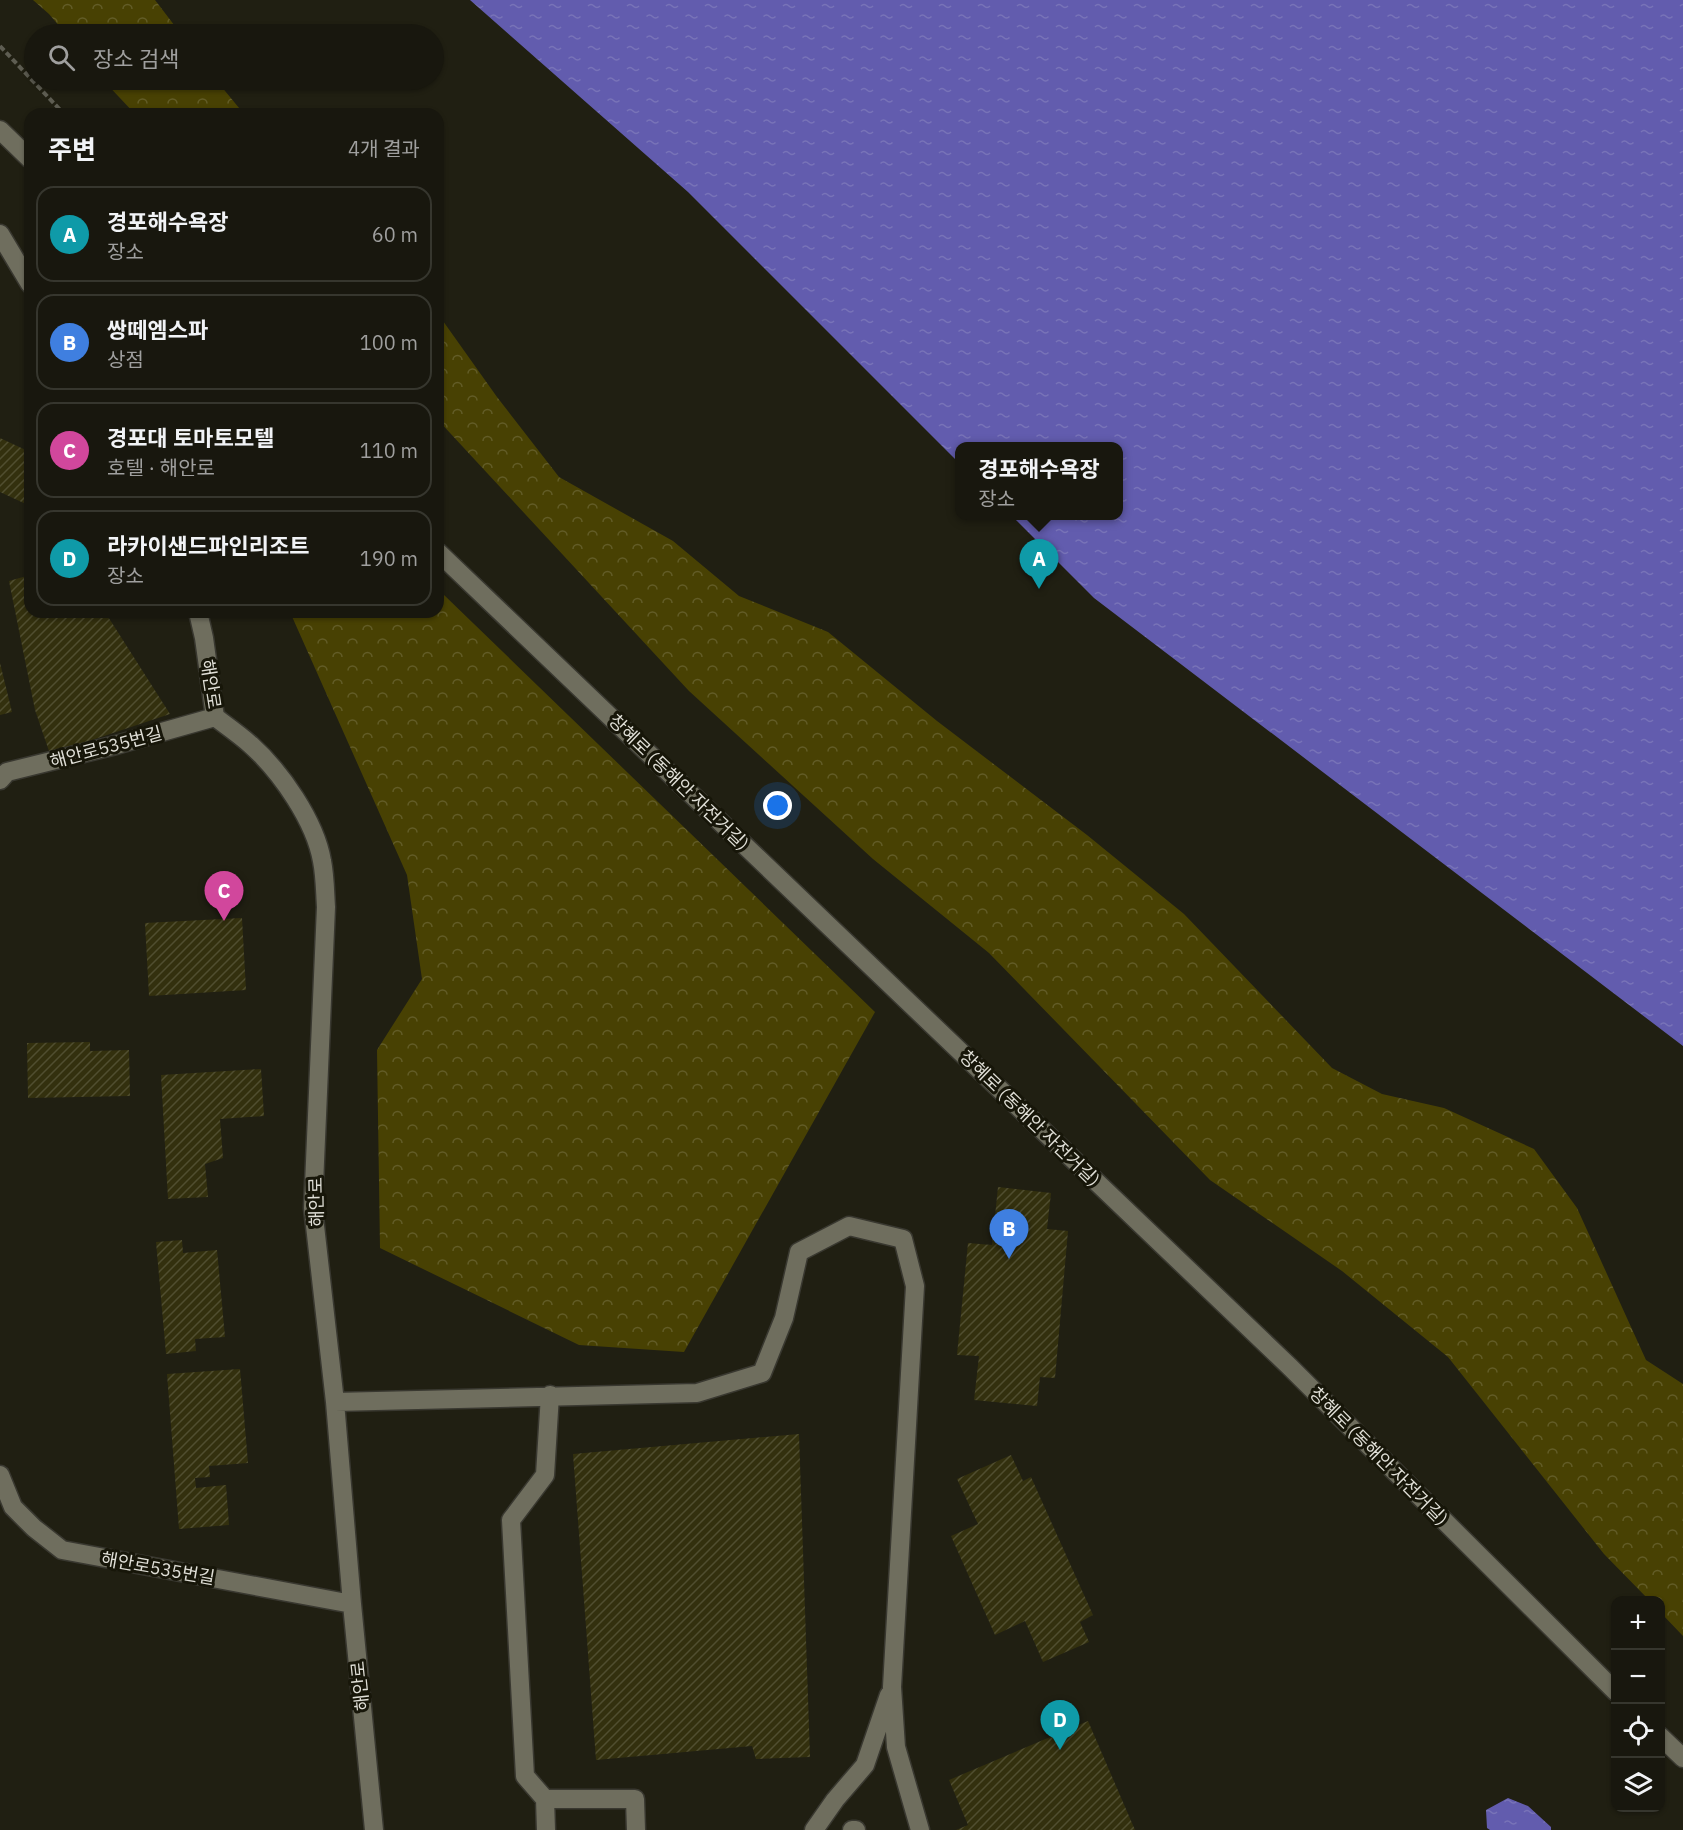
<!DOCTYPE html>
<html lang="ko">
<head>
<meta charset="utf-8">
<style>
  body { margin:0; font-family:"IBM Plex Sans","Noto Sans KR",sans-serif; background:#212017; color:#f1f3f6 }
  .controls { position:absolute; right:18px; bottom:18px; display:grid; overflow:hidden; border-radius:12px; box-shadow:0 2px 4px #0004 }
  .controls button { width:54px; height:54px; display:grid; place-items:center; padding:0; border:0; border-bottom:2px solid #36362e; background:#18170e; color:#f1f3f6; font:30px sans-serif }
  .you { position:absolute; left:778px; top:806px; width:21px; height:21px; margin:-15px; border:4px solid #fff; border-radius:50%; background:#1a73e8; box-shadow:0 0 0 9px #1a73e833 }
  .badge { display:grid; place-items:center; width:39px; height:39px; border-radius:50%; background:#2563eb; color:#fff; font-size:20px; font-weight:700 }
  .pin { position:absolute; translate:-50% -50px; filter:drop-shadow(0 2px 3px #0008) }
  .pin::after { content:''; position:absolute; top:32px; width:21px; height:18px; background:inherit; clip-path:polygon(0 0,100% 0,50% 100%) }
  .popup { position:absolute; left:955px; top:442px; width:168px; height:78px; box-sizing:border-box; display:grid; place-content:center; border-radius:12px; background:#18170e; filter:drop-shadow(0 2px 4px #0005); font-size:20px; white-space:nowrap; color:#9f9f9e }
  .popup b { font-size:22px; color:#f1f3f6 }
  .popup::after { content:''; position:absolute; left:50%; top:100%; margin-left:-12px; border:12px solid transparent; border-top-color:#18170e }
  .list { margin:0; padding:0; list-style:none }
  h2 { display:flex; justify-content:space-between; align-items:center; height:78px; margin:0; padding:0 24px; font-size:26px }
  h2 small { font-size:20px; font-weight:400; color:#9f9f9e }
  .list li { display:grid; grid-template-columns:39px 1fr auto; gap:18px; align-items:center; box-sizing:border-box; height:96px; margin:0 12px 12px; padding:0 12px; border:2px solid #36362e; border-radius:18px }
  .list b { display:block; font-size:22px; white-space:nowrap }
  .list p { margin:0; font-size:20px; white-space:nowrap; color:#9f9f9e }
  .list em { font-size:20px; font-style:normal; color:#9f9f9e }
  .icon { flex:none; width:33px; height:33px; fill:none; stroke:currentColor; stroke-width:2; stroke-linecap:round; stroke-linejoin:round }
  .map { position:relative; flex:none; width:1683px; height:1830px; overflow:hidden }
  .search { position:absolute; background:#18170e; box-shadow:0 2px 4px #0004; left:24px; top:24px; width:420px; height:66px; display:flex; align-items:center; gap:15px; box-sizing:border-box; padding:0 21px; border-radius:33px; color:#9f9f9e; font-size:22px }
  .panel { position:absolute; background:#18170e; box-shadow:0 2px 4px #0004; left:24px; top:108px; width:420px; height:510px; border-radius:18px }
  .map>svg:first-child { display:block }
</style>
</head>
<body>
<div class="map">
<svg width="1683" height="1830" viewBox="0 0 1683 1830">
  <defs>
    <pattern id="forest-crowns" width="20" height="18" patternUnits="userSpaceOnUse" patternTransform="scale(1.5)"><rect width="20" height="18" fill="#484103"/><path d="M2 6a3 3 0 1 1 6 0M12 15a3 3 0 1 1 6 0" fill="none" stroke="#625c27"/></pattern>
    <pattern id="water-ripples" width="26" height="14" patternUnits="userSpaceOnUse" patternTransform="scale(1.5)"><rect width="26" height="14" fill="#625cae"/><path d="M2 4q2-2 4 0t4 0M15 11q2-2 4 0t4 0" fill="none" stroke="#7873b8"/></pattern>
    <pattern id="building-hatch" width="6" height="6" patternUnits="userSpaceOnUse" patternTransform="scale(1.5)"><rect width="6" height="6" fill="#33300e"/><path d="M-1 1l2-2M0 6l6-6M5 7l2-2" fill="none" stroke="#504e30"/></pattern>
  </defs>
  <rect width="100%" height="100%" fill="#201f12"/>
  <path fill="url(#forest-crowns)" d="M33 0H155L181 34H66L49 14Z
    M103 80H216L244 114H135Z
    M438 314 497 397 559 477 673 541 739 596 828 632 937 721 1087 835 1184 914 1332 1068 1382 1094 1444 1108 1534 1149 1577 1208 1646 1360 1683 1384V1636L1661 1613 1660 1600H1649L1604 1554 1448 1357 1342 1271 1210 1180 989 953 873 859 689 691 438 420Z
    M438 593 444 595 875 1012 684 1352 579 1345 380 1248 377 1050 422 979 407 875 290 612H438Z"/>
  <path fill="url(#water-ripples)" d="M470 0H1683V1046L1094 598 1012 516H1118V446H960L959 463 688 192Z
    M1508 1798 1528 1806 1551 1827V1830H1490L1487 1828 1486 1810Z"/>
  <path fill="url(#building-hatch)" d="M0 438 30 452V502L28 505 0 492Z
    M30 575V612H105L170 714 50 754 35 710 9 581Z
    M0 663 12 712 0 715Z
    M242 918 246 990 149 996 145 923Z
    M90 1042V1051L129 1050 130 1096 28 1098 27 1043Z
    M261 1069 264 1116 220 1119 223 1158 205 1164 208 1197 168 1199 161 1075Z
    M998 1187 1051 1193 1047 1229 1068 1231 1055 1378 1040 1377 1037 1406 974 1400 979 1356 957 1355 968 1243 992 1245Z
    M182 1240 183 1253 217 1250 225 1337 195 1339 196 1351 166 1354 156 1242Z
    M240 1369 248 1463 209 1466 210 1477 195 1478 196 1488 226 1485 229 1525 179 1529 167 1374Z
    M799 1434 810 1757 756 1759 752 1746 596 1760 573 1454Z
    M1011 1455 1023 1481 1031 1477 1093 1615 1080 1622 1089 1642 1043 1662 1025 1621 995 1635 951 1536 978 1524 957 1479Z
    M1088 1721 1135 1830H956L968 1825 949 1780Z"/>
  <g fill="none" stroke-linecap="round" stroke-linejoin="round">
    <g stroke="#393830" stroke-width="21">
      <path id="minor" d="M0 130 30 159
        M0 234 30 284
        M438 552 1290 1367 1616 1692
        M198 612 204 638 215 717C227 726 240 735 251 745 281 772 315 821 322 861 325 876 325 892 326 907L313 1208 335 1402 352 1604 374 1830
        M0 780 7 772 116 745 215 717
        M335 1402 697 1393 762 1373 784 1318 799 1252 849 1226 903 1239 915 1286 892 1687 896 1747 920 1830
        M0 1475 13 1507 34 1528 62 1550 352 1604
        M1660 1736 1683 1758
        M545 1799H635L636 1830
        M546 1830 545 1799 525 1776 511 1520 545 1475 550 1395
        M814 1830 835 1800 865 1765 889 1695
        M852 1830H856"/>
    </g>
    <path stroke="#5e5d52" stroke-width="4" stroke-dasharray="6 3" stroke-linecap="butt" d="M0 46 64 114"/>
    <use href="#minor" stroke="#6f6e5e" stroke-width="18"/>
  </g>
  <g text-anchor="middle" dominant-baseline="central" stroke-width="6" stroke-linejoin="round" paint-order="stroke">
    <g font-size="18" fill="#dfded6" stroke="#171609">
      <text transform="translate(211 684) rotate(81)">해안로</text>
      <text transform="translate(106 747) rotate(-15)">해안로535번길</text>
      <text transform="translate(679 782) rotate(44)">창혜로 (동해안 자전거길)</text>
      <text transform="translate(1030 1118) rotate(44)">창혜로 (동해안 자전거길)</text>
      <text transform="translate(316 1202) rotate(-91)">해안로</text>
      <text transform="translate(1379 1456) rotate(45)">창혜로 (동해안 자전거길)</text>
      <text transform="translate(158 1568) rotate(10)">해안로535번길</text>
      <text transform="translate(360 1686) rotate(-96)">해안로</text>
    </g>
  </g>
</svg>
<div class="controls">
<button>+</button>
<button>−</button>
<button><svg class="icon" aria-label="locate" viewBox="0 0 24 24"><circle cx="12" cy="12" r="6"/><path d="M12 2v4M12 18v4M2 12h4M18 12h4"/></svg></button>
<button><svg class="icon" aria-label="layers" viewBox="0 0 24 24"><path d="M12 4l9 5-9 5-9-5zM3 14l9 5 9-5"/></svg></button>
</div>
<div class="you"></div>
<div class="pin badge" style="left:1039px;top:589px;background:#0f9aa8">A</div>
<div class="popup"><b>경포해수욕장</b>장소</div>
<div class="pin badge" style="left:1009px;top:1259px;background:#3f7fe0">B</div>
<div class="pin badge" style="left:224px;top:921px;background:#d1479c">C</div>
<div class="pin badge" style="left:1060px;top:1750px;background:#0f9aa8">D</div>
<div class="search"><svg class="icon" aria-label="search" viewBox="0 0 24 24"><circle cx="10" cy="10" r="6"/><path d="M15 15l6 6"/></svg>장소 검색</div>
<section class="panel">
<h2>주변<small>4개 결과</small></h2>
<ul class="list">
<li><span class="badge" style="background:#0f9aa8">A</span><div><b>경포해수욕장</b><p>장소</p></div><em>60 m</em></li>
<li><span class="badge" style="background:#3f7fe0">B</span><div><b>쌍떼엠스파</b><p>상점</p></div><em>100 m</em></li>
<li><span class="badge" style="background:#d1479c">C</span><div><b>경포대 토마토모텔</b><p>호텔 · 해안로</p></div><em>110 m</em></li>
<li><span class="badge" style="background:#0f9aa8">D</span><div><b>라카이샌드파인리조트</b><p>장소</p></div><em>190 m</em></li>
</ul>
</section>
</div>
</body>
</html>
